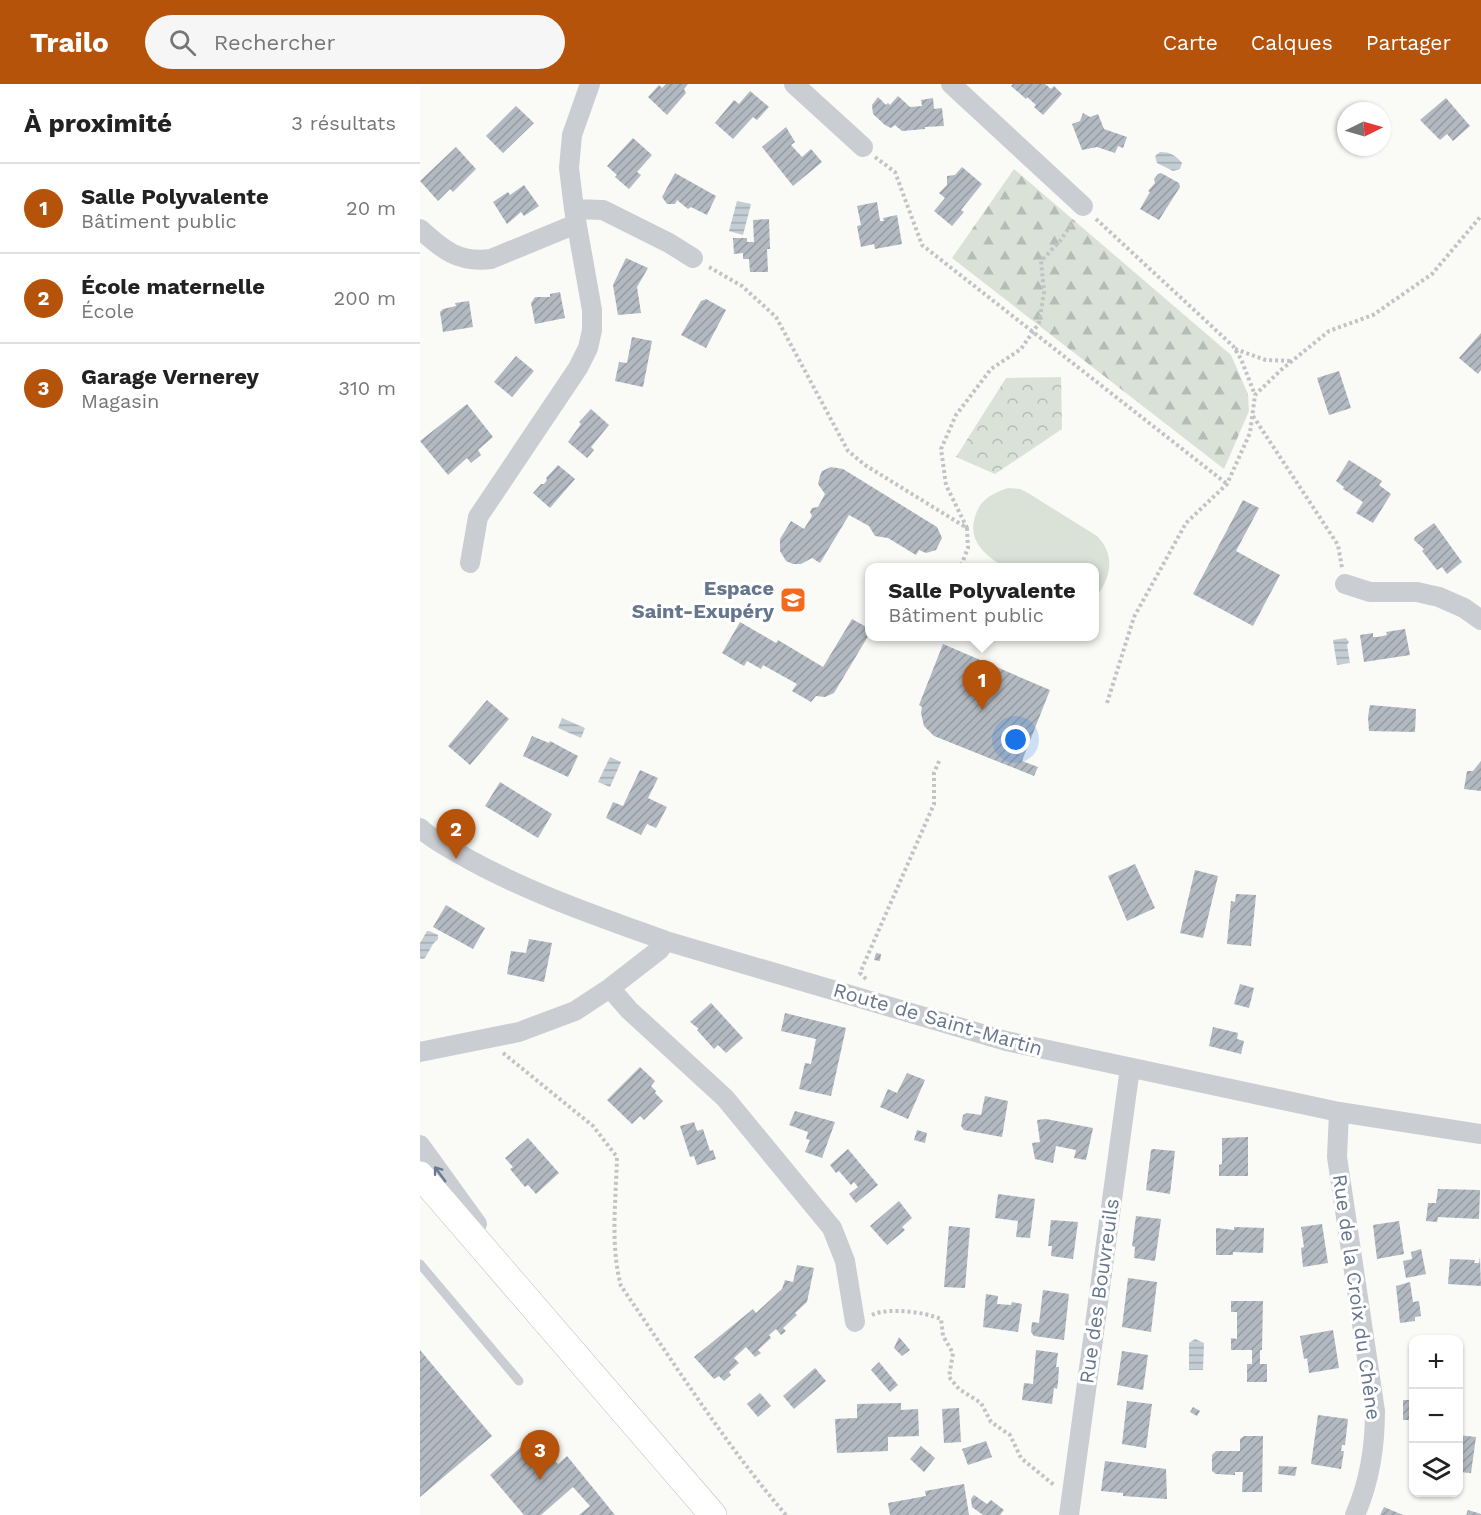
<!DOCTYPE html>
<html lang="fr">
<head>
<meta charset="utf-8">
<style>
  body { margin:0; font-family:"Work Sans",sans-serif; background:#f6f6f6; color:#222 }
  .controls { position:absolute; right:18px; bottom:18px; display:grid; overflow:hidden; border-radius:12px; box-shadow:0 2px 4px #0004 }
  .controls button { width:54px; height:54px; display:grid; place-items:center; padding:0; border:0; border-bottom:2px solid #e0e0e0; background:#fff; color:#222; font:30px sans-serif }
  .compass { position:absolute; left:917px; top:18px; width:54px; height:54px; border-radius:50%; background:#fff; box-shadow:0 2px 4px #0004; rotate:85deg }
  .you { position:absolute; left:596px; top:656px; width:21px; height:21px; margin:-15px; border:4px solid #fff; border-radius:50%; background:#1a73e8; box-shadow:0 0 0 9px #1a73e833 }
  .badge { display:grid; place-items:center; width:39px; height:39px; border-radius:50%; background:#b45309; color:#fff; font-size:20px; font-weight:700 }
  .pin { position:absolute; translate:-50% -50px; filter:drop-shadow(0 2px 3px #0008) }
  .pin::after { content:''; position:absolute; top:32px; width:21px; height:18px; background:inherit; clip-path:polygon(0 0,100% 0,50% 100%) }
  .popup { position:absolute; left:445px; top:479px; width:234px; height:78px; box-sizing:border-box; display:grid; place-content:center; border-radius:12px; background:#fff; filter:drop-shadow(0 2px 4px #0005); font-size:20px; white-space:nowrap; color:#767676 }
  .popup b { font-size:22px; color:#222 }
  .popup::after { content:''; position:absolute; left:50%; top:100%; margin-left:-12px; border:12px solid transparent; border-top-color:#fff }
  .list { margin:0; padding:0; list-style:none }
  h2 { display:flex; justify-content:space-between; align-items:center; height:78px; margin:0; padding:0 24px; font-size:26px }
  h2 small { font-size:20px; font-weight:400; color:#767676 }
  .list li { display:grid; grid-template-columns:39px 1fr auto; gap:18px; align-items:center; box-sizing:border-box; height:90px; padding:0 24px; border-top:2px solid #e0e0e0 }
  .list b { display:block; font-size:22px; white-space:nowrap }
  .list p { margin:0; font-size:20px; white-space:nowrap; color:#767676 }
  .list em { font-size:20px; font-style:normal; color:#767676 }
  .icon { flex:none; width:33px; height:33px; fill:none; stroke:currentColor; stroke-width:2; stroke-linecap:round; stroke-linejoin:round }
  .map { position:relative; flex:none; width:1061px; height:1431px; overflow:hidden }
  header { display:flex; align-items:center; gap:36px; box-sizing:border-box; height:84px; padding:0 30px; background:#b45309; color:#fff }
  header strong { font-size:28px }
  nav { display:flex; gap:33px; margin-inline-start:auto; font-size:21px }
  .search { width:420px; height:54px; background:#f6f6f6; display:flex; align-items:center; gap:15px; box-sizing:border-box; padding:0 21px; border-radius:33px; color:#767676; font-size:22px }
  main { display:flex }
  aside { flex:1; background:#fff }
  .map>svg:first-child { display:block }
</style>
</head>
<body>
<header>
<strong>Trailo</strong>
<div class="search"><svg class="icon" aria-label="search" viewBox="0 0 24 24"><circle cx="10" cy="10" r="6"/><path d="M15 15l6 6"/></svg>Rechercher</div>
<nav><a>Carte</a><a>Calques</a><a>Partager</a></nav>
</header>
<main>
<aside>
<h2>À proximité<small>3 résultats</small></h2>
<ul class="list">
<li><span class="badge">1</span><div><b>Salle Polyvalente</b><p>Bâtiment public</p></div><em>20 m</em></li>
<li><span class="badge">2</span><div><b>École maternelle</b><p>École</p></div><em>200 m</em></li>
<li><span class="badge">3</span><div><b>Garage Vernerey</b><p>Magasin</p></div><em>310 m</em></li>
</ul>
</aside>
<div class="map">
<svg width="1061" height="1431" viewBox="0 0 1061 1431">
  <defs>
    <pattern id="forest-firs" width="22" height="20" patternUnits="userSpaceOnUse" patternTransform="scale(1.5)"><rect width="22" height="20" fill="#dae2d8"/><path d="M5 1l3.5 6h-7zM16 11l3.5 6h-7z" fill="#b5bcb5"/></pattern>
    <pattern id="park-crowns" width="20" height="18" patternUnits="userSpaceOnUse" patternTransform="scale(1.5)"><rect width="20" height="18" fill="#dae2d8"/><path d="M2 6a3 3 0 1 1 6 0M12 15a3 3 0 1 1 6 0" fill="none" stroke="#b5bcb5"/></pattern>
    <pattern id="water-rules" width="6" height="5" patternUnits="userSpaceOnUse" patternTransform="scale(1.5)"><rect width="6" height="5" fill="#c3cdd3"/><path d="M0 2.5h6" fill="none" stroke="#a2abb1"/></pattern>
    <pattern id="building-hatch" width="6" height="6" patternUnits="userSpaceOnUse" patternTransform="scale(1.5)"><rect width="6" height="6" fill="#b2b9c1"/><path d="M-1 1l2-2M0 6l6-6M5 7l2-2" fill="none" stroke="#959ba3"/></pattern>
  </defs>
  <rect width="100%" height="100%" fill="#fafaf7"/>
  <path fill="#dae2d8" d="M588 404 600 405 608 409 677 452C696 471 691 495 675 514L674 484C653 484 631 484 609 484 602 484 592 485 586 483 568 475 549 458 554 437 558 417 570 410 588 404Z"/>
  <path fill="url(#forest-firs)" d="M594 85 811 271 828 310 829 327 804 385 532 174Z"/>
  <path fill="url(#park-crowns)" d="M641 293 642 345 575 390 536 373 586 294Z"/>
  <path fill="url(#water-rules)" d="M740 68C749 68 756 71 762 79L760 85 753 87 737 79 735 72Z
    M317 117 331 120 323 151 309 147Z
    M926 554 929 558 927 561 930 579 917 581 913 556Z
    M142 634 165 644 161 654 138 644Z
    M190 673 201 678 190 703 178 698Z
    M7 847H9L18 851V855L13 860 5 874 2 875 0 874V859Z
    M775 1255 784 1259 783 1286H769V1259Z"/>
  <path fill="url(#building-hatch)" d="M246 0H268L264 5 266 9 247 31 228 13 239 1 242 4Z
    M593 0H625L631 5 634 2 642 10 623 31 614 23 616 21 607 13 606 15 591 2Z
    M330 7 349 23 337 36 333 33 313 55 295 39 314 16 319 20Z
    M478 12 490 23 502 22 501 16 513 14 514 25 522 24 524 42 505 43V45L482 47 475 41 471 44 465 41 453 30 452 21 458 13 466 21 468 19 470 21Z
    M1026 14 1050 42 1033 57 1027 50 1020 56 1000 36Z
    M96 22 114 39 83 69 66 52Z
    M663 29 670 33 678 30 684 45 707 53 703 64 698 62 695 69 677 63 662 66 652 40 660 37Z
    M366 43 375 58 371 61 382 73 391 65 402 78 373 102 342 63Z
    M213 54 232 71 217 88 221 91 209 105 195 93 197 91 187 82Z
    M36 63 56 85 33 108 30 105 18 117 0 97Z
    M542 83 562 100 541 126 544 128 532 142 514 127 525 114 519 109 527 101V92L535 91Z
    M255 89 296 112 287 131 271 123 268 125 257 116 255 120H247L242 113Z
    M741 89 759 99 760 103 739 136 720 125 730 108 728 107 735 99 734 95 738 90Z
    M104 101 119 122 104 132 101 128 87 140 73 118 88 108 90 111Z
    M457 118 460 137H464L463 134 477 131 482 160 455 165 454 160 441 163 437 142 441 141 437 122Z
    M349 135 350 165H347L348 188H330L329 175H323V169L314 170 313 154H327V158H334L333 136Z
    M206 174 228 184 217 203 221 229 198 231 193 201Z
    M140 208 145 234 115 240 111 219 115 213H130V210Z
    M286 215 306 226 286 264 261 251 281 217Z
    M49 217 53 243 23 248 20 228 23 225 36 222 35 219Z
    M1061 249V286L1058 290 1039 274Z
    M212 253 232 257 223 303 195 297 199 278 207 279Z
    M96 272 114 287 92 313 74 298Z
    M919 287 931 324 909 331 897 294Z
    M47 320 73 353 58 366 61 371 51 379 47 374 28 391 0 357Z
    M171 325 189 341 171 363 174 366 167 374 148 358 161 340 159 338Z
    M929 376 962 397 959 401 971 410 953 439 936 429 943 418 923 405 924 403 916 397Z
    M138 381 155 395 130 424 113 409 121 400H124L127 396 126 394Z
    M411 383 423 385 517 443 522 454 516 466 506 469 499 466 496 471 468 454 455 452 449 442 429 431 400 479 392 474 381 480H373L366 477 360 467V455L371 437 384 445 392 432 390 428 392 424 398 423 405 410 398 400 400 392 402 387Z
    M823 416 839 424 816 467 860 491 833 542 773 510Z
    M1014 439 1042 478 1027 490 1022 483 1017 486 1002 467 1004 465 994 456 995 453Z
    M432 535 450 545V549L414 609 405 613 396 612 391 618 372 607 377 600 343 581 341 585 327 577 324 582 302 569 320 538 356 559 358 556 403 583Z
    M985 545 990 571 944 578 940 551 953 549V553H958L967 551 966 548Z
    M523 560 630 606 602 677 618 683 614 692 514 652 504 642 501 629 502 623 499 621Z
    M67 616 89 635 50 681 28 662Z
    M950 621 996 625 995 648 949 647 948 633Z
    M112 652 129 659 130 657 158 672 148 693 103 672Z
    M1061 677V707L1044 705 1047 687H1053Z
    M220 686 238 694 228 714 247 723 236 744 227 740 221 751 186 734 193 718 203 722Z
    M80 698 132 730 118 754 65 722Z
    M715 780 735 824 707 837 688 792Z
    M775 786 798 792 783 854 760 849Z
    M816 810 836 811 831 862 807 860 811 817 815 818Z
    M26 821 65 844 53 865 13 843Z
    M109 855 132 859 124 898 87 890 91 867 106 869Z
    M456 869 461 870 460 877 454 876Z
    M820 900 834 904 829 924 814 920Z
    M291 919 323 954 306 969 298 961 294 965 277 946 279 945 270 938Z
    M365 929 426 944 411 1012 379 1005 385 979 391 980 396 955 361 947Z
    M793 943 818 949 817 955 824 957 821 970 789 962Z
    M220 983 235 997 231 1002 236 1007 235 1009 243 1017 224 1036 220 1032 212 1040 187 1016Z
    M487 989 505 996 488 1035 460 1023 468 1005 477 1009Z
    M565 1012 588 1017 582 1053 544 1046 541 1042 543 1031 547 1029 561 1031Z
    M375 1027 415 1038 402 1074 385 1068 390 1056 386 1055 388 1048 369 1041Z
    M626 1035 673 1044 666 1076 654 1074 656 1066 636 1062 633 1079 615 1075 612 1059 620 1058 617 1036Z
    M274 1038 277 1047 283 1045 290 1067 293 1066 296 1075 277 1081 274 1072 270 1073 260 1042Z
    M497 1046 507 1049 505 1059 494 1056Z
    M828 1053V1092H799V1081L802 1080V1054Z
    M108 1054 139 1089 116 1110 108 1101 105 1103 90 1085 93 1083 85 1074Z
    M428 1065 458 1101 436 1119 429 1110 438 1103 434 1098 431 1101 419 1087 416 1089 410 1081Z
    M733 1065 755 1067 750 1110 726 1106 731 1066Z
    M1018 1105 1060 1106 1059 1135 1018 1133 1017 1138 1006 1137 1008 1119H1016Z
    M578 1110 615 1115 610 1154 596 1153 598 1137 575 1134Z
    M479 1117 492 1134 482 1143 485 1146 467 1161 450 1142Z
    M716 1132 741 1135 735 1177 714 1174 715 1163 712 1162Z
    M631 1136 658 1138 653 1175 631 1172 632 1162H628Z
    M979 1137 984 1170 957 1175 953 1141Z
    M902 1140 908 1179 883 1183 881 1164 884 1163 881 1143Z
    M529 1142 550 1144 545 1204 524 1203Z
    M814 1143 844 1144 843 1169 813 1168V1171H796V1144L814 1146Z
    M1001 1165 1006 1190 986 1194 983 1177 992 1175 991 1168Z
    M1060 1173 1061 1202 1028 1200 1030 1175 1055 1176 1054 1179H1059Z
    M377 1181 394 1184 387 1218 375 1229 377 1231 363 1244 366 1247 361 1251 356 1245 349 1251 351 1254 338 1266 341 1269 335 1273 326 1263 314 1274 319 1279 309 1288 311 1291 304 1297 299 1292 294 1295 274 1273 333 1225 336 1229 362 1205 365 1196 373 1198Z
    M708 1194 737 1198 731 1248 702 1243Z
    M990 1198 993 1218 999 1217 1001 1232 995 1233V1237L980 1239 976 1202Z
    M623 1206 649 1210 644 1256 614 1252 611 1248 612 1238 619 1239Z
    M566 1210 578 1212 577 1220 591 1221 592 1218 602 1220 598 1248 563 1243Z
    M811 1217H843L842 1266H840V1280H847V1298H827V1280H832V1266H811V1254L817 1255V1228H811Z
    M913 1246 919 1284 889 1289 887 1274 884 1275 880 1252Z
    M479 1253 490 1266 482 1272 474 1264Z
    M0 1266 72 1352 0 1413Z
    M616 1266 638 1269 636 1283H639L638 1299 637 1305 634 1304 632 1320 602 1316 604 1299 613 1300Z
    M702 1267 728 1271 723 1306 697 1301Z
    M459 1278 478 1301 470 1308 451 1286Z
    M395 1284 406 1297 374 1325 363 1312Z
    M340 1309 351 1322 338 1333 327 1320Z
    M983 1316H993V1333H991V1336H983Z
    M707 1317 732 1320 726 1364 702 1360Z
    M481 1319V1326L498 1325 499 1352 468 1353V1367L417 1369 415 1335 437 1334V1320Z
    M773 1323 780 1327 777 1332 770 1328Z
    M539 1324 541 1358 524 1359 522 1325Z
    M898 1331 928 1335 925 1361H922L921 1367H924L921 1385 891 1380Z
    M1038 1351 1056 1353 1051 1389 1038 1388Z
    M824 1352H843L842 1408H822L823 1388H815V1391L796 1390 792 1387V1371L796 1367H820V1355Z
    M112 1353 138 1380 147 1372 195 1431H159L170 1422 153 1403 121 1431H104L70 1391Z
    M566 1357 572 1373 548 1381 542 1365Z
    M501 1362 515 1374 504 1388 490 1375Z
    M685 1377 746 1385 747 1415 703 1412V1409L681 1407Z
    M859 1382 877 1383 875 1392 858 1390Z
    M544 1400 549 1431H470L468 1419 506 1412 505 1407Z
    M554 1411 567 1420 571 1416 584 1426 580 1431H563L552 1423 551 1415Z
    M964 1423 983 1431H960Z
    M1048 1426 1061 1430V1431H1046Z"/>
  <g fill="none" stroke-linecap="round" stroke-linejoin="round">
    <g stroke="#bcc0c6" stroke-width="28">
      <path id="secondary" d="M0 1091 293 1431"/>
    </g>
    <path stroke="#c1c3c6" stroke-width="4" stroke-dasharray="3 3" stroke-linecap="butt" d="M455 73 475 88 502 161 807 400
      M676 135 813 262 821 275 835 311
      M289 183 322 202 356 233 428 367 445 381 547 444 548 464 540 484
      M815 265 846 276 871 277
      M833 332 918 461 922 484
      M547 444 526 401 521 365 536 331 571 285 601 265 619 239 624 208 621 177 640 157 654 136
      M687 619 714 533 766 439 807 400 830 349 835 311 861 286 909 247 953 231 1012 190 1061 132
      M446 895 440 889 514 720V689L520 675
      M83 969 173 1042 197 1073C196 1115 190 1162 201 1202 254 1279 305 1360 366 1431
      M452 1231C469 1223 504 1228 521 1235L523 1252 533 1269 529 1293 539 1305 561 1319 571 1338 590 1351 601 1374 634 1401"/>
    <path stroke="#cacdd2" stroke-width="9" d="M0 1180 99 1297"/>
    <path stroke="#cacdd2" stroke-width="20" d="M374 0 443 63
      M531 0 663 122
      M154 125 183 126 249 159 273 174
      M0 145C23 166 38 179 71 175L156 140
      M50 479 58 433 158 284 168 264 172 246V226L154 125 149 84 152 51 170 0
      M925 500 950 508H997L1019 513 1044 524 1061 536
      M0 744C15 758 33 766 50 776 112 810 180 833 246 857L586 957 919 1028 1061 1050
      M190 904 209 926 305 1014 412 1144 425 1177 435 1238
      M0 968 99 948 155 927 190 904 239 866 246 857
      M919 1028 917 1073 955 1327C955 1363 950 1397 935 1431
      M0 1061 57 1140
      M649 1431 710 984"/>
    <use href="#secondary" stroke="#fff" stroke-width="27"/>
  </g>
  <defs><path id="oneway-shaft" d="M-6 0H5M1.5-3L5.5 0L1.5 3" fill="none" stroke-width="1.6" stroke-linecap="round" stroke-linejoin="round" transform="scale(1.5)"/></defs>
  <use stroke="#6b7a90" href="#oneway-shaft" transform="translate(20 1090) rotate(-126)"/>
  <defs>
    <g id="school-square" transform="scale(1.35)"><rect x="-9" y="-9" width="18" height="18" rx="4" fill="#f5691c" stroke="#fff"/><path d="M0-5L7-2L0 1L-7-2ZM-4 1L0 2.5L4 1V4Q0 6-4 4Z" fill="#fff"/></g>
  </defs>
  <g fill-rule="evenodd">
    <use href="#school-square" x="373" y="516"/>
  </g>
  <g text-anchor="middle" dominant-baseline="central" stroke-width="6" stroke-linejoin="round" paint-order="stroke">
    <g font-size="20" font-weight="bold" fill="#66768c" stroke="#fff" text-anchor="end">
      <text x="354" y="504">Espace<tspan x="354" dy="23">Saint-Exupéry</tspan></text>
    </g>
    <g font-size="20" fill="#66768c" stroke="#fff">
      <text transform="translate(518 935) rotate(16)">Route de Saint-Martin</text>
      <text transform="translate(679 1207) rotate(-82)">Rue des Bouvreuils</text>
      <text transform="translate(937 1213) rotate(82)">Rue de la Croix du Chêne</text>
    </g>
  </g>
</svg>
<div class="controls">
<button>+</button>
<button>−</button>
<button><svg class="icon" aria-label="layers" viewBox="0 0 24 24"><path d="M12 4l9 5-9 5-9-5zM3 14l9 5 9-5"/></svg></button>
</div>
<svg class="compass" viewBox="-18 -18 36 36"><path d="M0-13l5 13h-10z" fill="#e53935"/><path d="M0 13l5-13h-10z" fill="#767676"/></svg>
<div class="you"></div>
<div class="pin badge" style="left:562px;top:626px">1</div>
<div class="popup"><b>Salle Polyvalente</b>Bâtiment public</div>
<div class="pin badge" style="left:36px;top:775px">2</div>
<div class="pin badge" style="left:120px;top:1396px">3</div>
</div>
</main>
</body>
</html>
